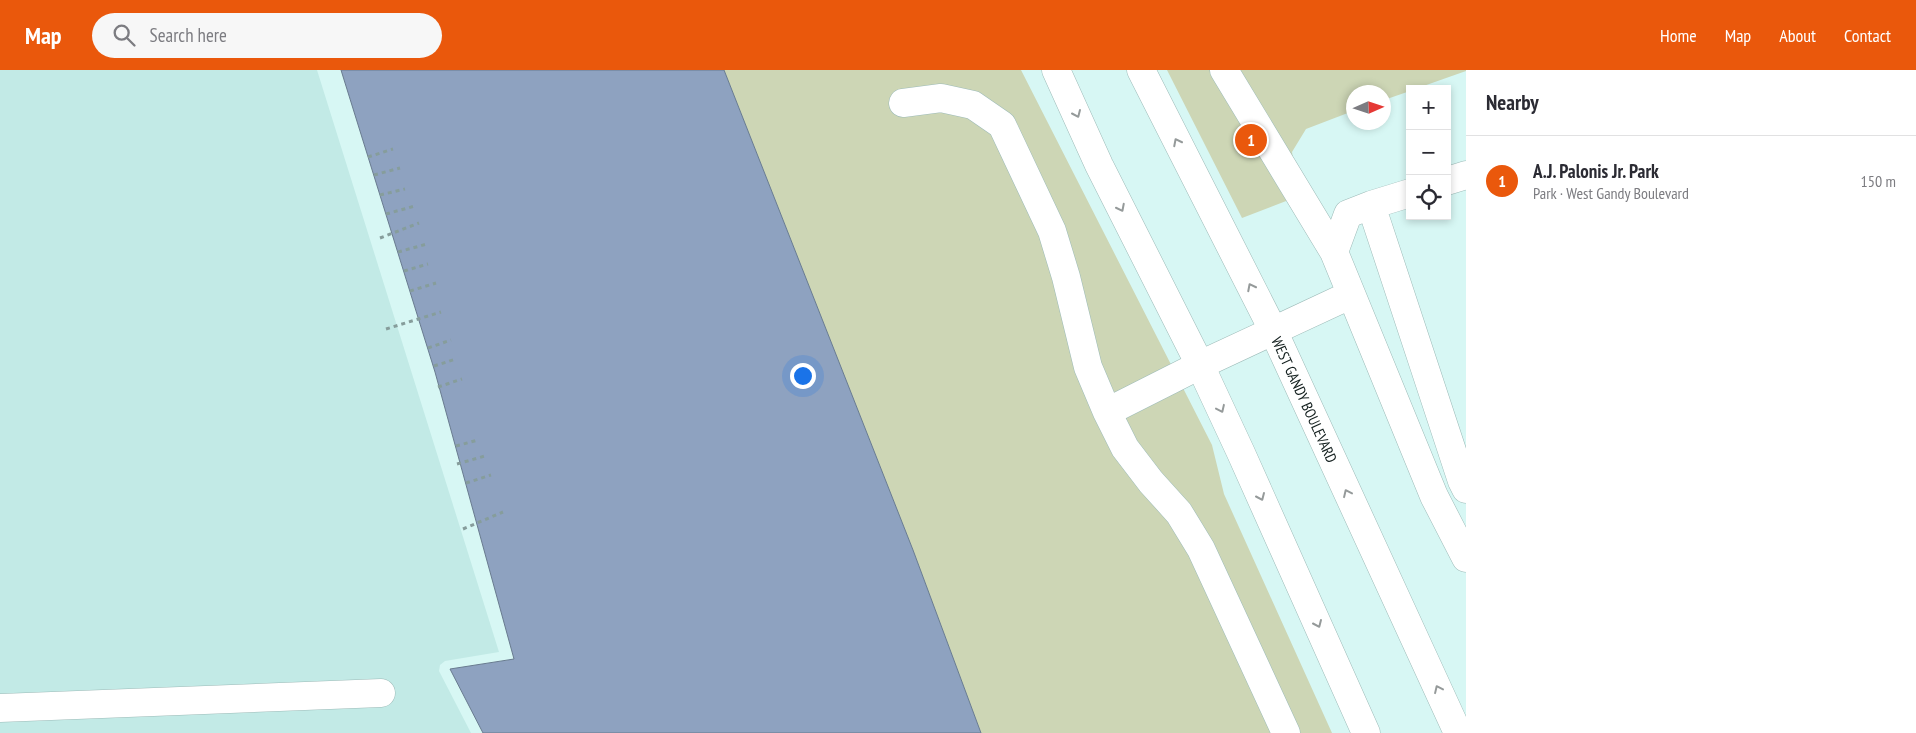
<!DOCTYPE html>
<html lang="en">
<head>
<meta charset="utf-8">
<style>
  body { margin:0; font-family:"PT Sans Narrow",sans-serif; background:#f7f7f7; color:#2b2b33 }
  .controls { position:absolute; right:15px; top:15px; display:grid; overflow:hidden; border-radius:0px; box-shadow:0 2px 8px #0003 }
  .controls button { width:45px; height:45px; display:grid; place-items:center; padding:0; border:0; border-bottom:1px solid #e1e1e2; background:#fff; color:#2b2b33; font:25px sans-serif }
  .compass { position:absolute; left:1346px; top:15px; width:45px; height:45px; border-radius:50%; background:#fff; box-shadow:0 2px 8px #0003; rotate:87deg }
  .you { position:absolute; left:802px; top:305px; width:18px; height:18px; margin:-12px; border:4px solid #fff; border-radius:50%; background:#1a73e8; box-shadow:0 0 0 8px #1a73e833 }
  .badge { display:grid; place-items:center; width:32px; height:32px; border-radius:50%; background:#ea580c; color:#fff; font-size:16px; font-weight:700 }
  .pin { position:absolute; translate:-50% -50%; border:2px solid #fff; box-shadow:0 1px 5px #0006 }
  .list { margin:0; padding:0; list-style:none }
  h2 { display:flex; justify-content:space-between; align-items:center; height:65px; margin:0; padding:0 20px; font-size:21px }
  h2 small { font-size:16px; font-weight:400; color:#7c7c81 }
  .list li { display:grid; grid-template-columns:32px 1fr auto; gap:15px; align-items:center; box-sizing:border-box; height:90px; padding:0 20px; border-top:1px solid #e1e1e2 }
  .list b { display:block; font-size:19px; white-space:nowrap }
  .list p { margin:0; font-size:16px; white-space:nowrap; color:#7c7c81 }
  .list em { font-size:16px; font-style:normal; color:#7c7c81 }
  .icon { flex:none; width:28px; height:28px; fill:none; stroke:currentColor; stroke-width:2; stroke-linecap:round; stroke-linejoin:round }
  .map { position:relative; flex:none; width:1466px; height:663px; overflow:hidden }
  header { display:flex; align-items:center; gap:30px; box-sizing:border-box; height:70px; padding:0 25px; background:#ea580c; color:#fff }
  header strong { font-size:24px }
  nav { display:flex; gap:28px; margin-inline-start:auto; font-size:18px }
  .search { width:350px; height:45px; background:#f7f7f7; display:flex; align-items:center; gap:12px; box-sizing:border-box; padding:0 18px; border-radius:28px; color:#7c7c81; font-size:19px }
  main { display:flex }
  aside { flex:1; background:#fff }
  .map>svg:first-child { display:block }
</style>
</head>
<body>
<header>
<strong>Map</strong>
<div class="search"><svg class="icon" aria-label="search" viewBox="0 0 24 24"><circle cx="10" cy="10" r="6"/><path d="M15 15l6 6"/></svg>Search here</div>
<nav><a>Home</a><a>Map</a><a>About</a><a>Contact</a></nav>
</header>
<main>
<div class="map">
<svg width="1466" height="663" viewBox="0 0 1466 663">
  <rect width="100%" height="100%" fill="#d7f7f4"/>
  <path fill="#c2eae6" d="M0 0H317L499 582 445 591 440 595 439 601 471 663H0Z"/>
  <path fill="#cdd6b5" d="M724 0H1021L1212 375 1224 424 1332 663H981L913 480Z
    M1167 0H1466V1L1415 19H1410V21L1384 30V22H1354L1353 41 1306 59 1292 82 1299 126 1242 148Z"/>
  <path fill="#8ea2c0" stroke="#697b8f" d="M341 0H724L913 480 981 663H483L450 599 514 589 435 302Z"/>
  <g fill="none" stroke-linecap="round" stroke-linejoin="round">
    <g stroke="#9dbbb8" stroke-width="29">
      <path id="minor" d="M1224 0 1334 182 1434 426 1466 488
        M903 33 941 28 973 35 1002 55 1052 161 1066 207 1088 297 1107 342 1125 378 1151 412 1179 443 1201 479 1286 663
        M1447 111 1466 105
        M1371 135 1462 411 1466 419
        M1334 182 1348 144 1371 135 1410 123
        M1107 342 1200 295 1350 225
        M0 638 381 623"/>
    </g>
    <g stroke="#9dbbb8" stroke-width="29">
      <g id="highway">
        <path d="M1056 0 1099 95 1200 295 1241 383 1366 663"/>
        <path id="s1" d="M1141 0 1273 260 1458 663"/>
      </g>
    </g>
    <path stroke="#869d9b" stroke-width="3" stroke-dasharray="4 4" stroke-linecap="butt" d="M368 87 393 79
      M374 105 400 98
      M380 125 405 119
      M386 144 415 136
      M380 168 419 153
      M398 182 427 174
      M404 201 428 194
      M410 221 436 213
      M386 259 441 242
      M428 278 451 270
      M434 296 456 289
      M438 317 462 309
      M456 376 478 370
      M457 394 485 386
      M466 413 491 405
      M463 459 503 442"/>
    <use href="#minor" stroke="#fff" stroke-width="28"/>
    <use href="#highway" stroke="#fff" stroke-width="28"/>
  </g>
  <defs><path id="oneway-chevron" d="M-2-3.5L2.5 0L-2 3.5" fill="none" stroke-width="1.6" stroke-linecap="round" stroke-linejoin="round" transform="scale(1.25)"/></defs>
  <g stroke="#959a9a">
    <use href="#oneway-chevron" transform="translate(1077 44) rotate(66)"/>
    <use href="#oneway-chevron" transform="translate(1177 72) rotate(-117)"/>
    <use href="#oneway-chevron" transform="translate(1121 138) rotate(63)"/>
    <use href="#oneway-chevron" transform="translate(1251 217) rotate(-117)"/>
    <use href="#oneway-chevron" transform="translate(1221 339) rotate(65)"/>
    <use href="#oneway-chevron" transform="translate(1347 423) rotate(-115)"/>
    <use href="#oneway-chevron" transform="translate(1261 427) rotate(66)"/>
    <use href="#oneway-chevron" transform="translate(1318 554) rotate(66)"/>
    <use href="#oneway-chevron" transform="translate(1438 619) rotate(-115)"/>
  </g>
  <g text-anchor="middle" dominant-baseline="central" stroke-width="4" stroke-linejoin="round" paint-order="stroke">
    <g font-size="15" fill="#131f1e" stroke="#f8fefd">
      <text stroke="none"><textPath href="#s1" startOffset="368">WEST GANDY BOULEVARD</textPath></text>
    </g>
  </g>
</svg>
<div class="controls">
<button>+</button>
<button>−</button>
<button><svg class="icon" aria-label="locate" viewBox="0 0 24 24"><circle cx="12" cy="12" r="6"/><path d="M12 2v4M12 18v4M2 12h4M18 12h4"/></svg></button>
</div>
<svg class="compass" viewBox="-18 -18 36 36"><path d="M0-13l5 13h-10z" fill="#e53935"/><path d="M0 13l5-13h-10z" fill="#7c7c81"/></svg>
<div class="you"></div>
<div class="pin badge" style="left:1251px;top:70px">1</div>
</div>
<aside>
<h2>Nearby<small></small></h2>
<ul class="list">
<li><span class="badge">1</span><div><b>A.J. Palonis Jr. Park</b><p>Park · West Gandy Boulevard</p></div><em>150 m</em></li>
</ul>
</aside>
</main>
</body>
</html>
